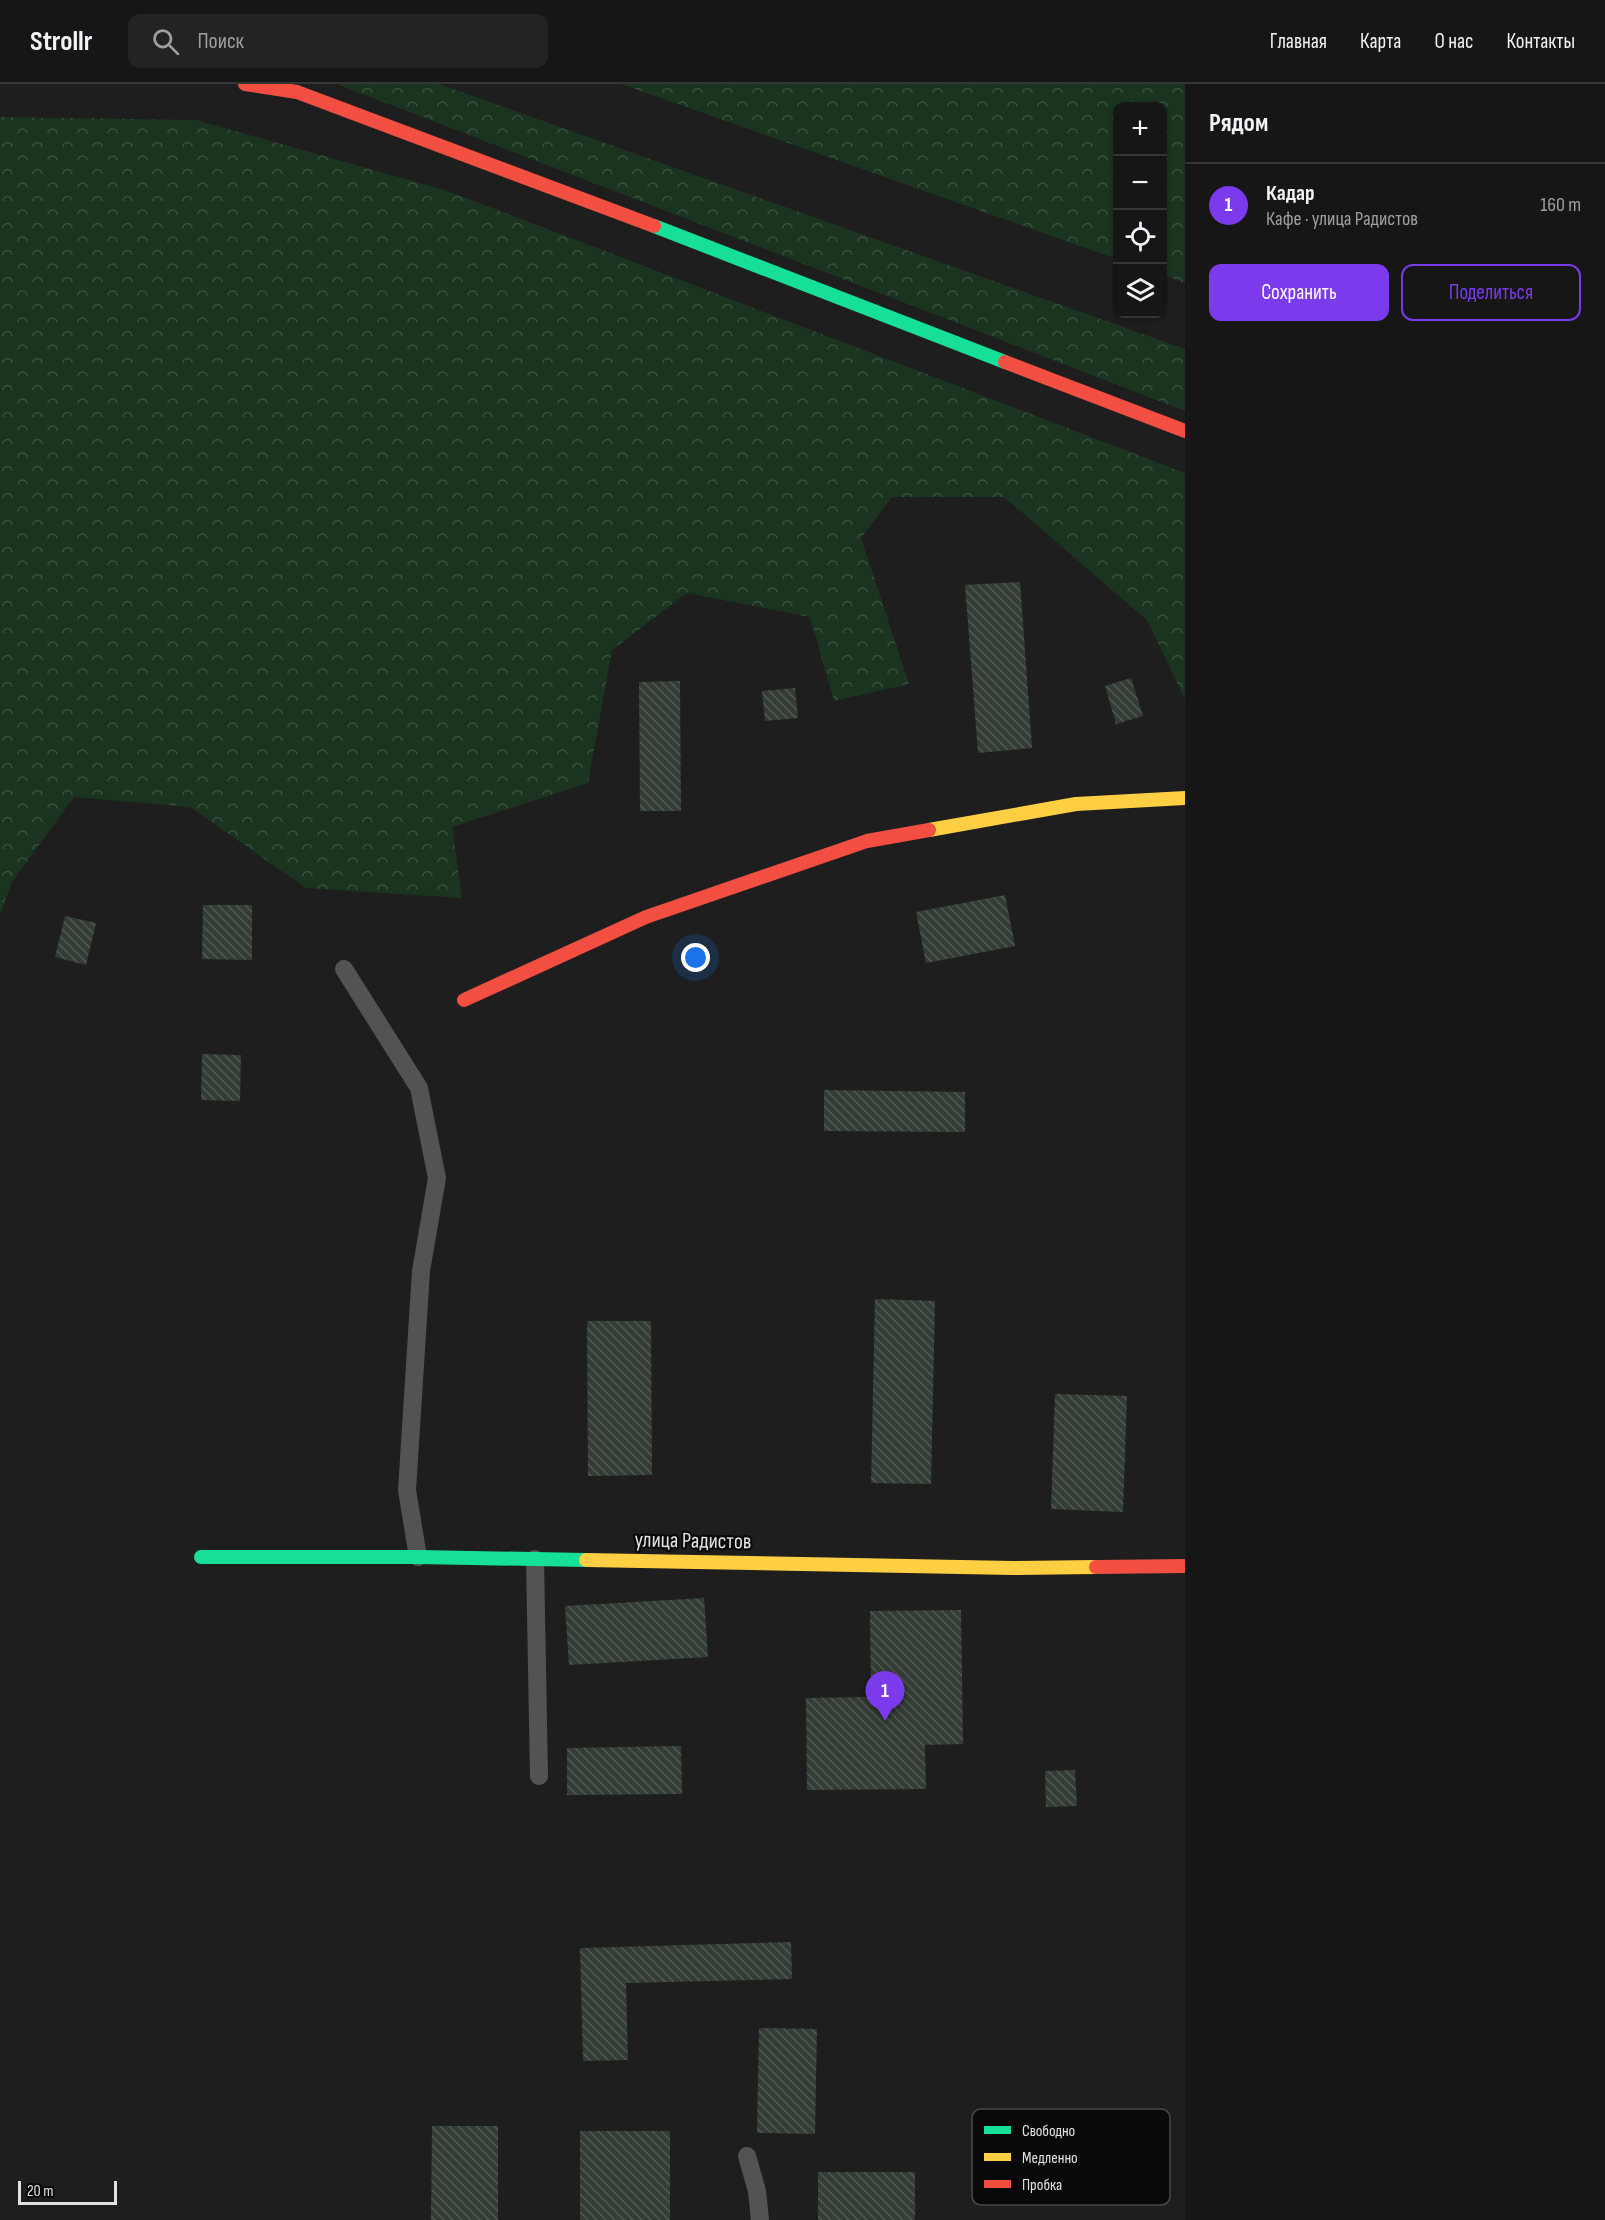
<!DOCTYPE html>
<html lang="ru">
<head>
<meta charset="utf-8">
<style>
  body { margin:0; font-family:"Sofia Sans Condensed",sans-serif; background:#232323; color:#f1f3f6 }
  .controls { position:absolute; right:18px; top:18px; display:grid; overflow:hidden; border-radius:12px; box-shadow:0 2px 4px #0004 }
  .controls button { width:54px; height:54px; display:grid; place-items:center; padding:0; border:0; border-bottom:2px solid #353535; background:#161616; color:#f1f3f6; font:30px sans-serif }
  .scale { position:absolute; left:18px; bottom:15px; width:99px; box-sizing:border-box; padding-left:6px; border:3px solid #e0e2e0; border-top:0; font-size:16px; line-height:21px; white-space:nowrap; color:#e0e2e0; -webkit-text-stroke:4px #080908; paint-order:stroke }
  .you { position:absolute; left:696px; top:874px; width:21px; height:21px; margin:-15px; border:4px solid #fff; border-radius:50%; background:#1a73e8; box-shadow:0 0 0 9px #1a73e833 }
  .badge { display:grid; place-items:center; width:39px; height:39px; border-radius:50%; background:#7c3aed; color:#fff; font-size:20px; font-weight:700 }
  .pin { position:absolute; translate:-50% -50px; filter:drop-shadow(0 2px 3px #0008) }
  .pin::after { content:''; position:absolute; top:32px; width:21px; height:18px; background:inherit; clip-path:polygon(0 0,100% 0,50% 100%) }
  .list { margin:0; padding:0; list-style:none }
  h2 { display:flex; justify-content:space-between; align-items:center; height:78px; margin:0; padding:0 24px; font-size:26px }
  h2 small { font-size:20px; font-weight:400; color:#9e9fa1 }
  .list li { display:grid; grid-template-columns:39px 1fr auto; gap:18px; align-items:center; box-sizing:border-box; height:84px; padding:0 24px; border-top:2px solid #353535 }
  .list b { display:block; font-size:22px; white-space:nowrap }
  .list p { margin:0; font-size:20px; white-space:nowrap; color:#9e9fa1 }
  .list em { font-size:20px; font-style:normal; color:#9e9fa1 }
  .actions { display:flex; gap:12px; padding:18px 24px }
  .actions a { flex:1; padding:14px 0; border:2px solid #7c3aed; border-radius:12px; text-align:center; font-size:21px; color:#7c3aed }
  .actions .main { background:#7c3aed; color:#fff }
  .icon { flex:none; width:33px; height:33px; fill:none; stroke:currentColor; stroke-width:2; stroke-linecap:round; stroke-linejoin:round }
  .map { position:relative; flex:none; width:1185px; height:2136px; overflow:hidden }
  header { display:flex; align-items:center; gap:36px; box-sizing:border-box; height:84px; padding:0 30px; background:#161616; border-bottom:2px solid #353535 }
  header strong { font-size:28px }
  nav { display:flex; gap:33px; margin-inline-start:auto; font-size:21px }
  .search { width:420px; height:54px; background:#232323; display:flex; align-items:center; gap:15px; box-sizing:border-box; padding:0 21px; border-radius:12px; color:#9e9fa1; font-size:22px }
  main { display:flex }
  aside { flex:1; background:#161616 }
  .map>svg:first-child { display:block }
</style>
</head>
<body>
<header>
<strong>Strollr</strong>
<div class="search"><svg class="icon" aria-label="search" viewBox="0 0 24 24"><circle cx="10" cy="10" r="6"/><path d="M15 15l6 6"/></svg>Поиск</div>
<nav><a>Главная</a><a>Карта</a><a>О нас</a><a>Контакты</a></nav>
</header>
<main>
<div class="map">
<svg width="1185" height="2136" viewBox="0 0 1185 2136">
  <defs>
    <pattern id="forest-crowns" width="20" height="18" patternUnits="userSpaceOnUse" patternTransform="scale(1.5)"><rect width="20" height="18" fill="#1a341f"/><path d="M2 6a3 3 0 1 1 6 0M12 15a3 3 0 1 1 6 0" fill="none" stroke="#3b513f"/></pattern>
    <pattern id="building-back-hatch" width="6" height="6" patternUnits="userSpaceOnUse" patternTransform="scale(1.5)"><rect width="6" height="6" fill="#333d35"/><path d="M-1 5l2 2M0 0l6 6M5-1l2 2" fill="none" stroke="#505952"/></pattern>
  </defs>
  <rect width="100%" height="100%" fill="#1e1e1e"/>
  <path fill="url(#forest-crowns)" d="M337 0H439L1185 265V327Z
    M621 0H1185V199L1163 191 1162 22H1118L1117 175Z
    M0 33 196 36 448 107 1185 389V615L1147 536 1004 413H892L861 454 909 600 834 617 810 533 687 509 612 566 588 699 452 743 462 814 306 804 190 723 74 713 12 798 0 830Z"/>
  <path fill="url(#building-back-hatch)" d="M1020 498 1032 664 978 669 965 501Z
    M1131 594 1143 632 1116 640 1105 602Z
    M680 597 681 727H640L639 598Z
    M795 604 798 634 765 637 762 607Z
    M1005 811 1015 862 926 879 916 828Z
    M203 821H252V876L202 875Z
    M65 832 96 839 86 881 55 873Z
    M202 970 241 971 240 1017 201 1016Z
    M824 1006 965 1008V1048L824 1047Z
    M875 1215 935 1217 931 1400 871 1399Z
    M587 1237H651L652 1391 588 1392Z
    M1055 1310 1127 1312 1123 1428 1051 1425Z
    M704 1514 708 1573 569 1581 565 1522Z
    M961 1526 963 1660 925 1661 926 1705 807 1706 806 1614 871 1613 870 1527Z
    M681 1662 682 1710 567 1711V1664Z
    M1075 1686 1077 1722 1046 1723 1045 1687Z
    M791 1858 792 1895 626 1899 628 1976 583 1977 580 1864Z
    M759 1944 817 1945 815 2050 757 2049Z
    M432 2042H498V2136H431Z
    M580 2047H670V2136H580Z
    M818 2088H915V2136H818Z"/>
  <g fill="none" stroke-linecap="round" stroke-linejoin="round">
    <path stroke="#525452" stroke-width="18" d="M344 885 419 1004 437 1094 421 1187 407 1406 418 1473
      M535 1475 539 1692
      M747 2072 757 2107 760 2136"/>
    <path stroke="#16e098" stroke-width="14" d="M654 142 1005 278
      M201 1473H418L586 1476"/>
    <path stroke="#ffcf43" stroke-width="14" d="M929 746 1076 720 1185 714
      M586 1476 1013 1484 1096 1483"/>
    <path stroke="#f24e42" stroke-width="14" d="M245 0 297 8 654 142
      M1005 278 1185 347
      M464 916 646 833 867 757 929 746
      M1096 1483 1185 1482"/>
  </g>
  <g text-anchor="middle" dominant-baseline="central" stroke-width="4.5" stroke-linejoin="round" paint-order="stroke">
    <g font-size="22" fill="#e0e2e0" stroke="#080908">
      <text transform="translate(693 1457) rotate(1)">улица Радистов</text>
    </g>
  </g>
  <rect x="972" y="2025" width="198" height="96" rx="9" fill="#080908" stroke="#494a49" stroke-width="1.5"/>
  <rect x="984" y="2042" width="27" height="8" fill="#16e098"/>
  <rect x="984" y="2069" width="27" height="8" fill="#ffcf43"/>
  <rect x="984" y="2096" width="27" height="8" fill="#f24e42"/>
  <g font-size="16" fill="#e0e2e0">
    <text x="1022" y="2052">Свободно</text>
    <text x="1022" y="2079">Медленно</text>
    <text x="1022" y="2106">Пробка</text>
  </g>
</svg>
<div class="controls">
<button>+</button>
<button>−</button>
<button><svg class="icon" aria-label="locate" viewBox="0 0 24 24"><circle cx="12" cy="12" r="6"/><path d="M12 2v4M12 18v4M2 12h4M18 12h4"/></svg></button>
<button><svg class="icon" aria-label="layers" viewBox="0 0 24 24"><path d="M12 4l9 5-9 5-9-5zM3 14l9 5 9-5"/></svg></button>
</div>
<div class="scale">20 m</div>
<div class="you"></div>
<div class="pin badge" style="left:885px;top:1637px">1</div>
</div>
<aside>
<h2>Рядом<small></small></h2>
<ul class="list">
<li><span class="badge">1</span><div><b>Кадар</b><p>Кафе · улица Радистов</p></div><em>160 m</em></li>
</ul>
<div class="actions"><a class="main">Сохранить</a><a>Поделиться</a></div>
</aside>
</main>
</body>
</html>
